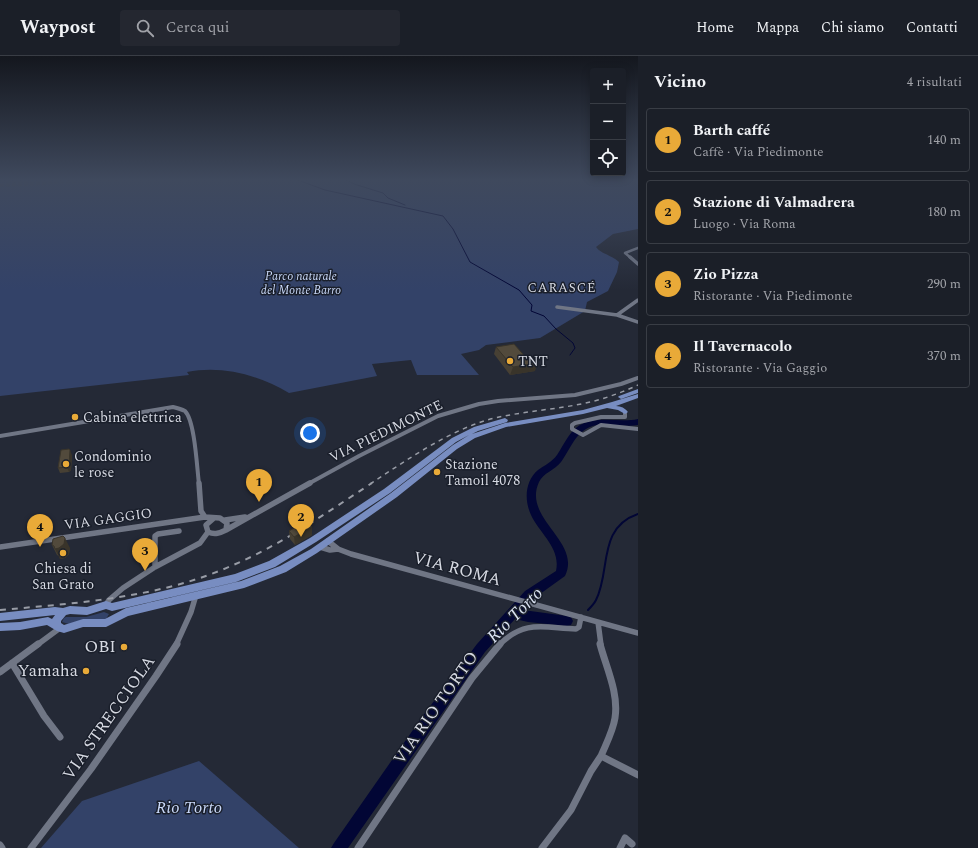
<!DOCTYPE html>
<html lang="it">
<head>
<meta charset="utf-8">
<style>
  body { margin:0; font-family:Spectral,serif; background:#242730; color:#f1f3f6 }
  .controls { position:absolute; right:12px; top:12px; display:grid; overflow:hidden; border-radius:4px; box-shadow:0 2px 10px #0003 }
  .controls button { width:36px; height:36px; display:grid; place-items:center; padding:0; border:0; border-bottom:1px solid #393d45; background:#1b1f28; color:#f1f3f6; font:20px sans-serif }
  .you { position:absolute; left:310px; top:377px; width:14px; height:14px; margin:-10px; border:3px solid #fff; border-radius:50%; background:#1a73e8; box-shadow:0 0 0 6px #1a73e833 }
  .badge { display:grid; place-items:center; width:26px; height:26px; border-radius:50%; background:#e9aa38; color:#111; font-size:13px; font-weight:700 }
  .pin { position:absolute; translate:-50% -33px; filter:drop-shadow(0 1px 2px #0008) }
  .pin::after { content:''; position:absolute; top:21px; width:14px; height:12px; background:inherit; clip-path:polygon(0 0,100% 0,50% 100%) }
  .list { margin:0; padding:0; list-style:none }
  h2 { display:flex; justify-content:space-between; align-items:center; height:52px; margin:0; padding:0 16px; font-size:17px }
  h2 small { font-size:13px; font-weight:400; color:#a0a2a8 }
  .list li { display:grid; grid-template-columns:26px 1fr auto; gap:12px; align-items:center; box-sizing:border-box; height:64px; margin:0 8px 8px; padding:0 8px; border:1px solid #393d45; border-radius:4px }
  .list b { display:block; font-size:15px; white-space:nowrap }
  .list p { margin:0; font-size:13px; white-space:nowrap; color:#a0a2a8 }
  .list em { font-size:13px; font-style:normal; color:#a0a2a8 }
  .icon { flex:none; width:22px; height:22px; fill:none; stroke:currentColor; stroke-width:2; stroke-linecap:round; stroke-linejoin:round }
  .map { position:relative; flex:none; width:638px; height:792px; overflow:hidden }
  header { display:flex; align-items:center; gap:24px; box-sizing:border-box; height:56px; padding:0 20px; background:#1b1f28; border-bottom:1px solid #393d45 }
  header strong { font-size:19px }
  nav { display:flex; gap:22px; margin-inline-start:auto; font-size:14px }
  .search { width:280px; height:36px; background:#242730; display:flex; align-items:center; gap:10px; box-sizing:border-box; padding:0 14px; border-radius:4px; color:#a0a2a8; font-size:15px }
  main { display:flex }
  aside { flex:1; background:#1b1f28 }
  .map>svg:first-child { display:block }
</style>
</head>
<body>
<header>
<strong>Waypost</strong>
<div class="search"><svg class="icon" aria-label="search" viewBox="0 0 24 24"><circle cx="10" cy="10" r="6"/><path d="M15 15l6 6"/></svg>Cerca qui</div>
<nav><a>Home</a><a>Mappa</a><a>Chi siamo</a><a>Contatti</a></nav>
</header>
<main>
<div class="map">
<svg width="638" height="792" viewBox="0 0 638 792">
  <rect width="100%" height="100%" fill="#242936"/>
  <path fill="#334268" d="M0 123H638V173L613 178 596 191C601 198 612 199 619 206L617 216 608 235 587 246 585 255 540 282 486 289 479 294 461 298 479 319H417L411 304 372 308 377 320 289 337C259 319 222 309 187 316L189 319 0 340Z
    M104 556 109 558 106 563H85L69 568 62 566 64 562 66 561H86Z
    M199 705 299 792H41L82 745Z"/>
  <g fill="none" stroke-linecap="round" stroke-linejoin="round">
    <path stroke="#020635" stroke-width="1" d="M295 123 325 134 443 160 453 173 470 206 519 234 532 249 531 255 544 260 556 273 573 287 575 292 570 299
      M345 123 354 128 383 137 388 142 405 149"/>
    <path stroke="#020635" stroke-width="2" d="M588 554C591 551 594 548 596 544 611 515 597 472 638 458"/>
    <path fill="#020635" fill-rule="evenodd" d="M638 363V369C623 372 604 365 590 371 575 377 570 394 561 406 555 414 543 417 539 426 522 463 582 485 565 520L533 543 523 554 567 560 571 561 573 565 571 569 567 570 528 566 515 563 485 596 348 792H331L334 787 422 661 477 588 525 535 556 515C561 492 540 478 531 459 524 444 525 425 538 414 545 409 552 406 557 399 565 387 570 373 584 367 601 360 620 367 638 363Z"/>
    <path stroke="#3f4350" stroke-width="4" stroke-dasharray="4 2" stroke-linecap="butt" d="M0 129 118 123"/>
    <path stroke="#707685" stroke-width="2.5" d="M631 202 625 197 638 192"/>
    <path stroke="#707685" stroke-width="3.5" d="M630 201 638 208
      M557 251 617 259 638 266
      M617 259 638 244"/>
    <path stroke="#707685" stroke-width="4" d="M625 356V361H601L575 367 572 369V373L583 379 601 369 638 373
      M0 380 173 351C177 352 181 353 185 355 195 365 197 413 199 428
      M308 428 359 400 438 360 479 348 498 345 575 339 621 328 638 322"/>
    <path stroke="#707685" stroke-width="5.5" d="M199 427 201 455 205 461
      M225 464 245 461
      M226 474 310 427
      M208 476 206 469 214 462
      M328 485 338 493 351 498 638 577
      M0 491 205 461 220 462 227 467 226 474C220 477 215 479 208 476
      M320 491 330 494 338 493
      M155 511V480L158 478 179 475
      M106 549 109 544 123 532 155 511 200 487 208 476
      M598 566 601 589
      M37 589 60 572
      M176 589 191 556 196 539
      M499 589C525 563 544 572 576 573L579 571 581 561"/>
    <path stroke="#707685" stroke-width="7" d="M600 588C606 611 619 637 615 662 613 675 606 688 601 700L638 719
      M12 607 44 660 60 681
      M0 616 38 588
      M0 789 2 792
      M31 792 91 713 156 620 177 588
      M358 792 472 622 500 588
      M542 792 571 754 591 715 601 700
      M620 792 625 782 632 788"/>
    <path fill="#788dc1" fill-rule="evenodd" d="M638 333V337L621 343 618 341 619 340Z
      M638 338V342L616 350C621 350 625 352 628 356L625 358 618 354 607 352 583 358 506 371 475 382 457 393 397 441 317 497 286 516 244 532 128 560 106 571H83L64 577 57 575 47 569 20 574 0 575V567L20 566 48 561 52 563 55 559 0 565V557L55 551 63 552 70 550 87 551 106 545 112 547 235 518 269 505 310 482 384 433 452 382 474 371 505 362 508 364 507 366 478 375 472 378 505 367 583 354 612 346ZM469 379 453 389 391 437 311 493 280 510 241 525 126 552 105 563H83L64 569 61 567V565L66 559 70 558 87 559 106 553 112 555 236 526 275 511 316 486 390 437 456 386Z"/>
    <path stroke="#989ca6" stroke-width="1.5" stroke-dasharray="4.5 4.5" stroke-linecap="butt" d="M370 428C407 404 445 377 487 364 524 354 562 354 598 344 612 340 625 335 638 329"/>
    <path stroke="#989ca6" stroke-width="2" stroke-dasharray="6 6" stroke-linecap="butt" d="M0 554C77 547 159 542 231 510 281 489 326 457 372 427"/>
  </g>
  <path fill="#474034" d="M496 291 535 315 510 319 494 298Z
    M72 399 71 414 69 416 60 417 58 412Z
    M312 471V479L295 489 290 483 289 475Z
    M52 489 70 492 69 498 65 502 60 503 59 500 57 499Z"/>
  <path fill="#39342a" d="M538 307 535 315 510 319 513 311Z
    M70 394 72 399 71 414 69 416 67 411Z
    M312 471V479L295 489 294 481Z
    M65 482 70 492 69 498 65 502 60 503 55 493Z"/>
  <path fill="#524a3c" stroke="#39342a" d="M514 288 529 305 535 304 538 307 513 311 496 291Z
    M69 393 70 394 69 409 67 411 58 412 61 394Z
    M306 465 312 471 294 481 289 475Z
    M63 480 65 482 64 488 59 492 55 493 54 490 52 489 53 483Z"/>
  <linearGradient id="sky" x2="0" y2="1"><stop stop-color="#14171e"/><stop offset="0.53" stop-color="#3f495d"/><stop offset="1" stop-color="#3f495d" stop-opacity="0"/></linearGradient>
  <rect width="638" height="234" fill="url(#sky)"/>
  <g fill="#e9aa38" stroke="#1a1f2b" stroke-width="1.5">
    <circle cx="510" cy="305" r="4"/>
    <circle cx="75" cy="361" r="4"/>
    <circle cx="66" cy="408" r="4"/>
    <circle cx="437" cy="416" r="4"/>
    <circle cx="63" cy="497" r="4"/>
    <circle cx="124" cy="591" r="4"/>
    <circle cx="86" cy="615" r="4"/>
  </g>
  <g text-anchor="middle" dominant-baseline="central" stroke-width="3" stroke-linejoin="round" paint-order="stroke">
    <g font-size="12" font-style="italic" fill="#c9d8f8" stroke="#1a1f2b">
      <text x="301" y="220">Parco naturale<tspan x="301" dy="14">del Monte Barro</tspan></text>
    </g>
    <g font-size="13" letter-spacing="1" fill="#d6d9e2" stroke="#1a1f2b">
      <text x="562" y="232">CARASCÉ</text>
    </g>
    <g font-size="14" fill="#d6d9e2" stroke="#1a1f2b" text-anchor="start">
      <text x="518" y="305">TNT</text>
      <text x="83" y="361">Cabina elettrica</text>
      <text x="74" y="400">Condominio<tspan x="74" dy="16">le rose</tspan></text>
      <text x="445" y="408">Stazione<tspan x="445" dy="16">Tamoil 4078</tspan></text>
      <text x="63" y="512" text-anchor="middle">Chiesa di<tspan x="63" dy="16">San Grato</tspan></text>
    </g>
    <g font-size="14" fill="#d6d9e2" stroke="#1a1f2b">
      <text transform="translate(386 375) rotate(-26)">VIA PIEDIMONTE</text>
      <text transform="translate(108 463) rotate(-8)">VIA GAGGIO</text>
    </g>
    <g font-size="17" fill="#d6d9e2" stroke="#1a1f2b">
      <text transform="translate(457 513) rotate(15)">VIA ROMA</text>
      <text transform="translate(436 652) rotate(-55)">VIA RIO TORTO</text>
      <text transform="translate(109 662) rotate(-55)">VIA STRECCIOLA</text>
    </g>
    <g font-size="17" fill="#d6d9e2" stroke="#1a1f2b" text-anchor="end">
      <text x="116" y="591">OBI</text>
      <text x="78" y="615">Yamaha</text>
    </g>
    <g font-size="17" font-style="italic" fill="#c9d8f8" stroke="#1a1f2b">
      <text x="189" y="752">Rio Torto</text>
    </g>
    <g font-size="18" font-style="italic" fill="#dbe3f3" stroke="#1a1f2b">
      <text transform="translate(515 559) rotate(-45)">Rio Torto</text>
    </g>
  </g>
</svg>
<div class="controls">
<button>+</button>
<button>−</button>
<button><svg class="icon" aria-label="locate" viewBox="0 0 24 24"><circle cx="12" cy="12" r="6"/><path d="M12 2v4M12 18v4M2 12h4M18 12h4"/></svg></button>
</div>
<div class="you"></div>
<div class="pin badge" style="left:259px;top:446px">1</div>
<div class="pin badge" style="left:301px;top:481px">2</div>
<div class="pin badge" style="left:145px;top:515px">3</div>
<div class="pin badge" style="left:40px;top:491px">4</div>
</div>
<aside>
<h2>Vicino<small>4 risultati</small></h2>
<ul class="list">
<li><span class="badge">1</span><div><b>Barth caffé</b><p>Caffè · Via Piedimonte</p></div><em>140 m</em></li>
<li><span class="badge">2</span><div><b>Stazione di Valmadrera</b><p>Luogo · Via Roma</p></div><em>180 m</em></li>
<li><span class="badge">3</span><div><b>Zio Pizza</b><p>Ristorante · Via Piedimonte</p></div><em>290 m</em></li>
<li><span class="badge">4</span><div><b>Il Tavernacolo</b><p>Ristorante · Via Gaggio</p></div><em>370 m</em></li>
</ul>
</aside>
</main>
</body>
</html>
